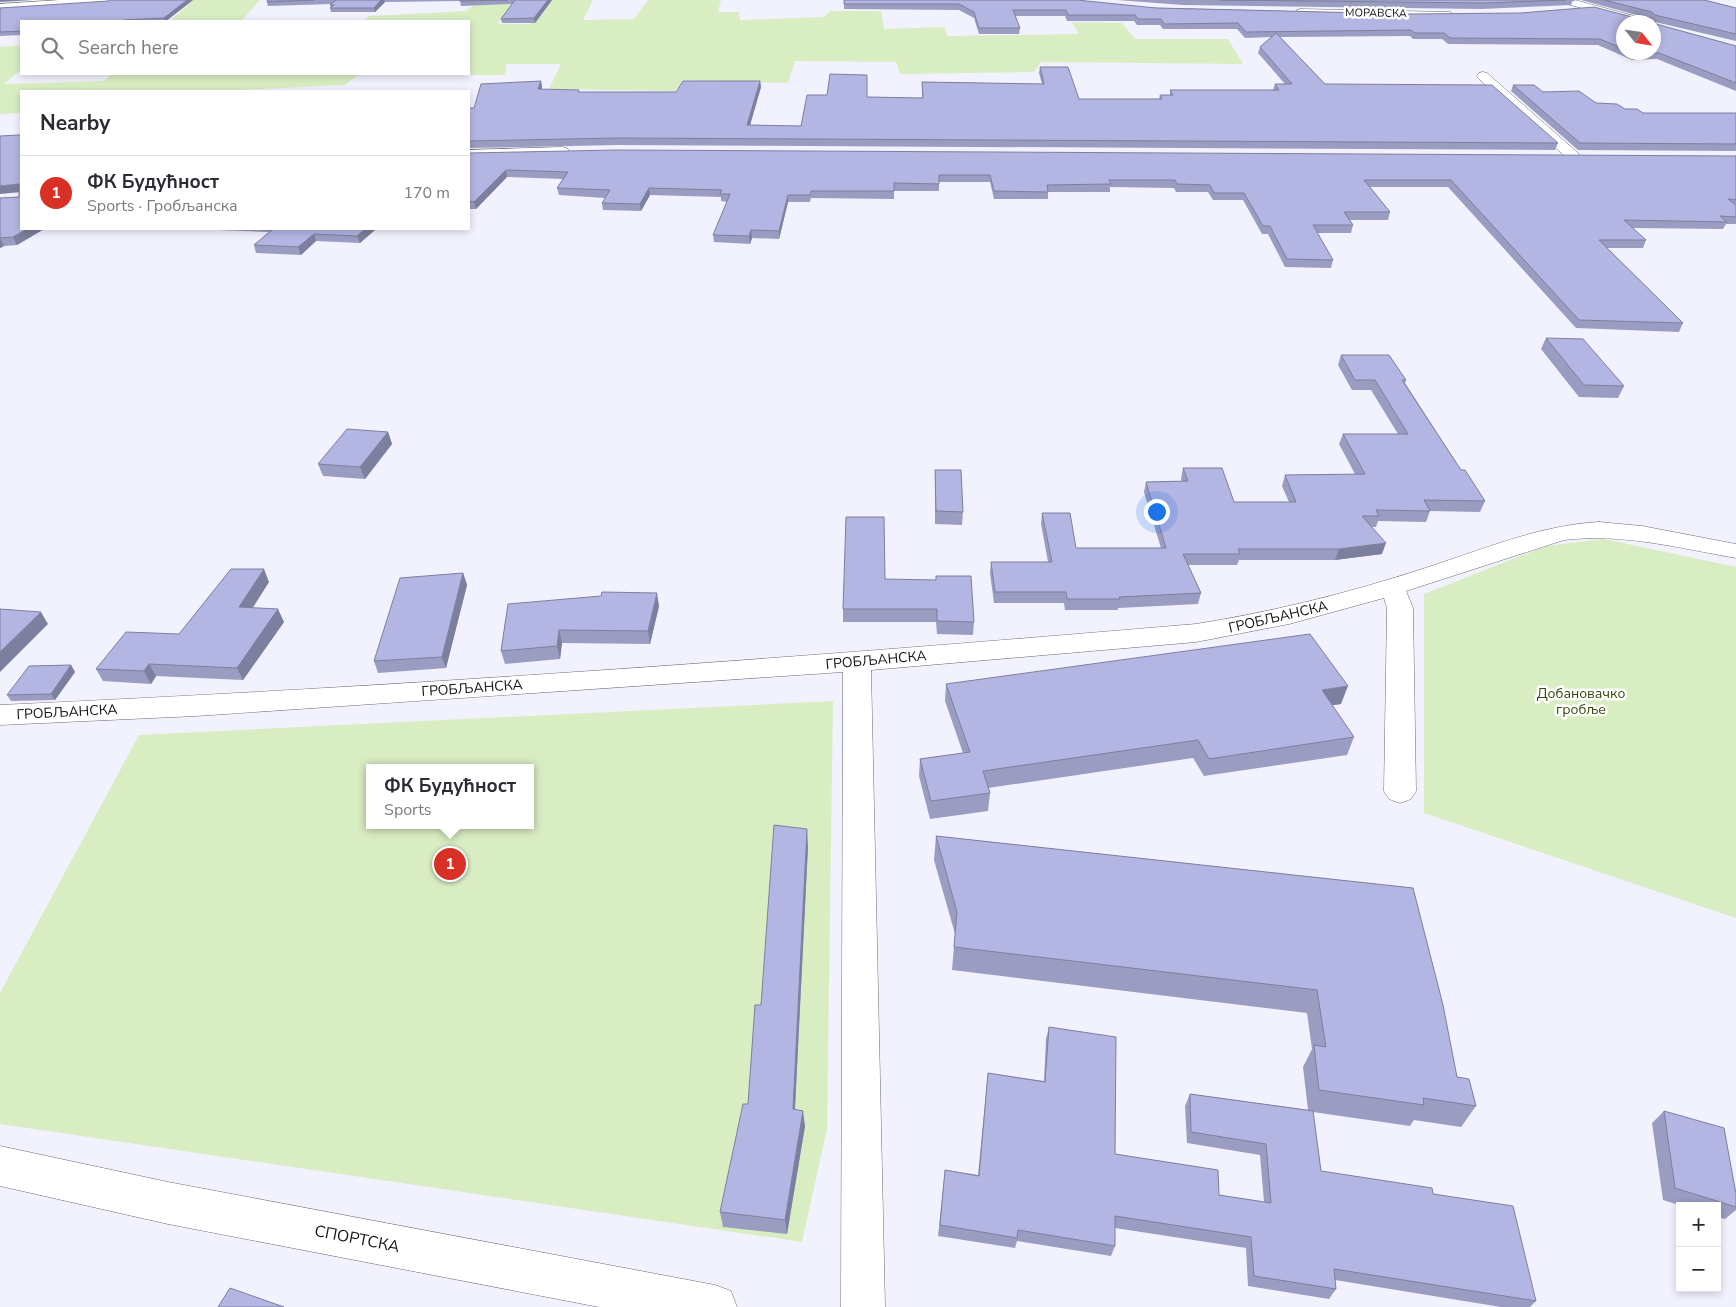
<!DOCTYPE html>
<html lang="en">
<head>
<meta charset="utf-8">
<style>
  body { margin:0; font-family:"Nunito Sans",sans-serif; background:#f7f7f7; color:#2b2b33 }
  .controls { position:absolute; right:15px; bottom:15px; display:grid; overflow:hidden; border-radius:0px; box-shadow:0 2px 8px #0003 }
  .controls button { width:45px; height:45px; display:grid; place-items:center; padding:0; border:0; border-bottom:1px solid #e1e1e2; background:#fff; color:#2b2b33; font:25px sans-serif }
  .compass { position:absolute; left:1616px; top:15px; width:45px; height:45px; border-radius:50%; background:#fff; box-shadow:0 2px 8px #0003; rotate:120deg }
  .you { position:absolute; left:1156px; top:511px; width:18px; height:18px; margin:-12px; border:4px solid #fff; border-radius:50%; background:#1a73e8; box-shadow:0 0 0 8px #1a73e833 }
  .badge { display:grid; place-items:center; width:32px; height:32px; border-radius:50%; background:#d93025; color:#fff; font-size:16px; font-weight:700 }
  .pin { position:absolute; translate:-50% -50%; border:2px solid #fff; box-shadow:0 1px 5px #0006 }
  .popup { position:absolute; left:366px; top:764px; width:168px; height:65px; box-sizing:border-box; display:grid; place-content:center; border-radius:0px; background:#fff; filter:drop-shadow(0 1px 4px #0005); font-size:16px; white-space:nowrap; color:#7c7c81 }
  .popup b { font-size:19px; color:#2b2b33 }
  .popup::after { content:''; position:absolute; left:50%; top:100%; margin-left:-10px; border:10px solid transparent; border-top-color:#fff }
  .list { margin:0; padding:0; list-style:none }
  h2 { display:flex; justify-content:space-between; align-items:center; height:65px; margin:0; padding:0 20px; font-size:21px }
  h2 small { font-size:16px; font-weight:400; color:#7c7c81 }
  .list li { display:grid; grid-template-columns:32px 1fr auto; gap:15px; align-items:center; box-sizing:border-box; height:75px; padding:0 20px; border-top:1px solid #e1e1e2 }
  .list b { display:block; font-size:19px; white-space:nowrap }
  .list p { margin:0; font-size:16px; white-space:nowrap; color:#7c7c81 }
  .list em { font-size:16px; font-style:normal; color:#7c7c81 }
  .icon { flex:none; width:28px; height:28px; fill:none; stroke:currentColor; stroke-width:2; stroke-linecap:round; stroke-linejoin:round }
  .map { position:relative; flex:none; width:1736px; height:1307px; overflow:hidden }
  .search { position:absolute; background:#fff; box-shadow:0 2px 8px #0003; left:20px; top:20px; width:450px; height:55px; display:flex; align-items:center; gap:12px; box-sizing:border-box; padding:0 18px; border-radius:0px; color:#7c7c81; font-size:19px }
  .panel { position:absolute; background:#fff; box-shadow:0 2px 8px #0003; left:20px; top:90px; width:450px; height:140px; border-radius:0px }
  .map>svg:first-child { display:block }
</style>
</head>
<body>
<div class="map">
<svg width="1736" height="1307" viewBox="0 0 1736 1307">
  <rect width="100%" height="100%" fill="#f1f2fe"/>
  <path fill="#d9edc3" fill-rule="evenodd" d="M193 0H260L241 21H170Z
    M479 0H515L498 24H530L551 0H593L583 20 634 19 648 0H721L718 12H739L740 20 824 17 830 11H881L884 29 944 27 948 36 1079 34 1072 22 1122 23 1135 39H1228L1243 64 1041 62 1034 72 900 74 896 62 795 61 788 83 683 80 675 91 549 89 561 64H506L505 75H358L345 85 217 91H21V113L0 114V47L21 45V70L4 84 104 81 112 74H469V21H364L369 16 467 11Z
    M1604 539 1736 567V918L1424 813V594L1546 546Z
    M833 701 827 1129 802 1242 0 1124V993L139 735ZM370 768H530V825H370Z"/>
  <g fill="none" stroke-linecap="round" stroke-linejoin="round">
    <g stroke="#696a74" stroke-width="1">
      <path id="minor" d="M60 0H114L109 3 0 10V4Z
        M1558 0H1575L1649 20 1651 22H1634L1559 2Z
        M1301 9 1450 12 1455 15 1450 18 1297 14 1296 12 1297 10Z
        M1483 72 1487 73 1578 153 1580 156 1578 159H1568L1479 79 1477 76 1479 73Z
        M1599 522 1642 526 1736 544V558C1678 548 1623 533 1564 540L1406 591 1413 608 1416 791 1411 799 1400 803 1389 799 1384 791 1387 608 1384 598 1289 624 1196 642 871 670 885 1307H841L843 672 196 716 0 725V705C399 687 798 658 1196 624 1271 612 1345 594 1416 571 1474 553 1538 525 1599 522Z
        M0 1146 168 1182 715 1285 731 1291 737 1307H599L168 1224 0 1186Z"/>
    </g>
    <g stroke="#696a74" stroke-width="1">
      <path id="major" d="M562 147 567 148 569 151 567 154 469 158V150Z"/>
    </g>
    <use href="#minor" fill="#fff" fill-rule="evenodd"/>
    <use href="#major" fill="#fff" fill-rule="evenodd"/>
  </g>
  <path fill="#9a9cc2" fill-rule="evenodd" d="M193 0 166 21H21V35L0 36V8Z
    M266 0H552L535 23H502L501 19 512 4 461 6 460 1 385 2 375 12H331L330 8 331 7 330 5 332 4 268 6 267 2 268 1Z
    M844 0 1410 14 1636 18H1648L1581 0H1704L1736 8V41L1655 22 1656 24 1736 46V91L1657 59 1632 60 1598 45 1448 44 1442 39H1413L1410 36 1280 37 1325 84 1558 143 1555 150 618 145 469 148V149V108H474L541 81 542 88V90L580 92H676L760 81 761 87 750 125 801 126 867 97 922 98V82L1042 84 1039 73 1040 67 1079 99H1159L1160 95H1170V90H1273L1275 84H1285L1258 53 1260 47 1271 37 1245 38 1237 29H1163L1160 25H1137L1134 21H1067L1065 16H1015L1020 28 1019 34H979L974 18 959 10 844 9ZM1624 22 1654 52H1624Z
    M1117 0H1576L1572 2 1571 5 1482 9 1183 5Z
    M1513 85 1643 113H1736V151L1578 150 1511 91Z
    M19 135 21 229H44L17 245 4 246 0 248V198L19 197Z
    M469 153 1736 156V224H1726L1723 229 1633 228 1646 240 1643 248H1607L1683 323 1679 332 1576 328 1448 187H1370L1390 212 1388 220H1350L1353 225 1351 233H1317L1333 260 1331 268 1285 267 1268 234H1262L1243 200H1213L1208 192H1176L1174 188 1110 187V192H1048V199H994L990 182H939V191H894V199L811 198 810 202H788L779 239 752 238 750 244 714 242 713 235 727 202 721 201V197L650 195 641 211 603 210 602 203 605 198 559 195 557 188 563 179 507 177 476 209H469Z
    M192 229H376L360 243 316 241 301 255 256 253 254 245 269 232Z
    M1546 338 1624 386 1618 398 1579 397 1541 349Z
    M1341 355 1406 380 1405 383 1461 470 1485 501 1480 512 1430 511 1426 522 1378 521 1376 527H1372L1382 554 1335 560H1239L1237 565H1188L1201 593 1198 604 1118 608V610H1065L1064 603H994L990 573 991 562H1048L1041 524 1042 513 1076 548H1161L1144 492 1146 482 1182 481 1181 479 1183 468 1234 502H1289L1282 486 1285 475 1355 474 1339 444 1343 434H1398L1371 390H1352L1338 365Z
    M388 432 392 444 365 479 323 476 318 464Z
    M935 470 963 512 962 525 935 524Z
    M463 573 467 585 446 668 378 673 374 661Z
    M885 579 974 622 973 635 937 634 936 622H843V609Z
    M269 582 252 608 284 622 243 680 156 676 151 684 103 681 96 669 179 634Z
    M508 604 659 606 650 644 562 643 560 659 505 664 501 651Z
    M71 665 75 672 55 700 11 701 7 695Z
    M946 684 1341 704 1332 705 1354 737 1347 755 1204 776 1193 758 988 788 990 793 988 811 930 819 919 776 920 759 963 753 945 701Z
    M936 836 1413 888 1457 1077 1476 1106 1461 1127 1414 1120 1410 1126 1313 1112 1321 1171 1433 1194 1536 1301 1530 1307H1501L1335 1280 1336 1289 1329 1299 1248 1286 1246 1248 1115 1228V1246L1111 1256 1017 1241 1015 1248 938 1236 945 1170 978 1175 988 1073 1044 1081 1046 1039 1049 1027 1115 1154 1219 1195 1264 1202 1260 1155 1187 1143 1185 1106 1190 1094 1308 1110 1303 1067 1312 1049 1307 1013 952 970 955 934 934 860Z
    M808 846 795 1110 805 1126 787 1234 723 1227 720 1212 748 1104 761 1005Z
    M1664 1111 1736 1194V1210L1725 1219 1717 1217V1206H1682L1663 1200 1652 1123Z"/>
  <path fill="#7d7f9e" d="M0 0H32L0 2Z
    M187 0H193L166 21H165L164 18Z
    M381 0H384L385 2 375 12 374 8Z
    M548 0H552L535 23 534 18Z
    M541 81 542 88 539 96 538 89Z
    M760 81 761 87 748 132 747 125Z
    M506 170 507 177 476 209 474 202Z
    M19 184 21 192 0 194V186Z
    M649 188 650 195 641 211 640 204Z
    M788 195V202L779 239V231Z
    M27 229H44L17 245 13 237Z
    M365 229H376L360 243 357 236Z
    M751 230 752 238 750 244 749 236Z
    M314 234 316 241 301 255 298 247Z
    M0 238 4 246 0 248Z
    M388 432 392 444 365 479 360 467Z
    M1386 543 1382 554 1335 560 1339 549Z
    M264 569 269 582 245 620 239 607Z
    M463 573 467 585 446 668 442 657Z
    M657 593 659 606 650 644 648 631Z
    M278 609 284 622 243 680 237 668Z
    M41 612 48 624 0 672V652Z
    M559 630 562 643 560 659 557 646Z
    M149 664 156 676 151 684 144 671Z
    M71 665 75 672 55 700 51 694Z
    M1348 686 1341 704 1315 708 1322 690Z
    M807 829 808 846 794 1125 793 1109Z
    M803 1111 805 1126 787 1234 785 1220Z"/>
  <path fill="#b3b5e2" stroke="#7d7f9e" d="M110 0H187L164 18 123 20 121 21H21V31L0 32V8L108 1Z
    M268 0H314L267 2Z
    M336 0H381L374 8H330L334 5H330Z
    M460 0H508L460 1Z
    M515 0H548L534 18 501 19Z
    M844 0H1077L1156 8 1410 14 1521 13 1594 7 1636 18H1654L1656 24 1736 46V83L1659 53 1634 54 1630 52H1654V22H1624V49L1600 39 1450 38 1444 33H1415L1411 30 1246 32 1238 23 1164 24 1161 19H1138L1135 15H1068L1066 10H1013L1020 28H979L974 12 959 4H844Z
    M1219 0H1566L1484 3Z
    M1604 0H1704L1736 8V34L1655 15 1652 12Z
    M1276 33 1325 84 1492 85 1558 143 617 138 469 141V108H474L481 84 541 81 538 89 579 90 578 92H676L683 81H760L747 125 801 126 807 95H827L830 74 867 75V97L923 98 922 82 1044 84 1040 67H1068L1079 99H1162L1160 95H1173L1170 90H1279L1275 84H1292L1260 47Z
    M1513 85H1534L1543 92 1579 91 1596 103 1617 104 1625 109H1637L1643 113H1736V144L1580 143Z
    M21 134V229H27L13 237 0 238V198L19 197V184L0 186V136L19 135Z
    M617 150 1736 156V200L1728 199 1736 205V217L1720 216 1727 222 1624 220 1646 240H1599L1683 323 1579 320 1451 180H1364L1390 212H1344L1353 225H1313L1333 260 1287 259 1270 226H1263L1244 193H1214L1210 185 1177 184 1175 180H1109L1111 184 1047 185 1048 192 994 191 990 175H939V184L894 183V191H811L810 195H788L779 231 751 230 749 236 713 235 730 194H720L722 190 649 188 640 204 602 203 610 190 557 188 568 172 506 170 474 202 469 201V153Z
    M273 229H365L357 236 314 234 298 247 254 245Z
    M1546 338 1583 339 1624 386 1584 385Z
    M1341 355H1389L1406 380H1402L1461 470H1465L1485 501 1424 500 1430 511 1376 510 1379 516H1362L1386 543 1339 549H1238L1240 554H1183L1201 593 1119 597 1120 599H1067L1066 592H995L991 562H1052L1042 513H1070L1076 548H1166L1146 482 1188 481 1183 468H1222L1234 502H1296L1285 475 1365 474 1343 434H1408L1375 380H1355Z
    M347 429 388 432 360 467 318 464Z
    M935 470H961L963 512 936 511Z
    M846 517H884L885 579 936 580V576H971L974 622 937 621V609H843Z
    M231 569H264L239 607 278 609 237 668 149 664 144 671 96 669 126 632 179 634Z
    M463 573 442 657 374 661 400 578Z
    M602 592 657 593 648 631 559 630 557 646 501 651 508 604 601 596Z
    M0 609 41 612 0 652Z
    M1310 634 1348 686 1322 690 1354 737 1209 759 1198 740 983 771 990 793 931 801 920 759 970 752 946 684Z
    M71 665 51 694 7 695 29 666Z
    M774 825 807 829 793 1109 803 1111 785 1220 720 1212 743 1104H748L755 1005H761Z
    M936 836 1413 888 1443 1005 1457 1077 1469 1079 1476 1106 1423 1098 1424 1105 1319 1090 1314 1045 1326 1047 1317 990 954 947 957 912Z
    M1049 1027 1116 1037 1115 1154 1218 1170 1219 1195 1271 1203 1266 1144 1191 1132 1190 1094 1313 1111 1321 1171 1432 1188 1433 1194 1513 1206 1536 1301 1334 1269 1336 1289 1254 1276 1251 1237 1115 1216V1246L1018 1230 1017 1238 940 1225 945 1170 979 1176 988 1073 1045 1082Z
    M1664 1111 1724 1128 1736 1194V1207L1675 1188Z
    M230 1288 284 1307H218Z"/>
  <g text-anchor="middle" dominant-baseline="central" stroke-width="5" stroke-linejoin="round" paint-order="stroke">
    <g font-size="11" fill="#131317" stroke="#fff">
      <text transform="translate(1376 13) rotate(1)">МОРАВСКА</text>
    </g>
    <g font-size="14" fill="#131317" stroke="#fff">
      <text transform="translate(1278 617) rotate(-13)">ГРОБЉАНСКА</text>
      <text transform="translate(876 660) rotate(-5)">ГРОБЉАНСКА</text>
      <text transform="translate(472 688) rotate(-4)">ГРОБЉАНСКА</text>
      <text transform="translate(67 712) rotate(-3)">ГРОБЉАНСКА</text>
    </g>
    <g font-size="14" fill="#324b07" stroke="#fff">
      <text x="1581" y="693">Добановачко<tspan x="1581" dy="16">гробље</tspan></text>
    </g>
    <g font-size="16" fill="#131317" stroke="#fff">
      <text transform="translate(357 1239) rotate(11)">СПОРТСКА</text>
    </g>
  </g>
</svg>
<div class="controls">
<button>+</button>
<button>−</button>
</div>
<svg class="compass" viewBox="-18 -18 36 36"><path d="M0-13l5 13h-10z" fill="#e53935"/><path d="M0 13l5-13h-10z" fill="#7c7c81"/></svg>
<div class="you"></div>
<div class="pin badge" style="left:450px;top:864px">1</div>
<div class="popup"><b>ФК Будућност</b>Sports</div>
<div class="search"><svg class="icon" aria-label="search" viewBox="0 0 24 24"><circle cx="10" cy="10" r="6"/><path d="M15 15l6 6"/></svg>Search here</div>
<section class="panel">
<h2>Nearby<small></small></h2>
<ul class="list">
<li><span class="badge">1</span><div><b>ФК Будућност</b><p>Sports · Гробљанска</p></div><em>170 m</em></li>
</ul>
</section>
</div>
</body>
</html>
